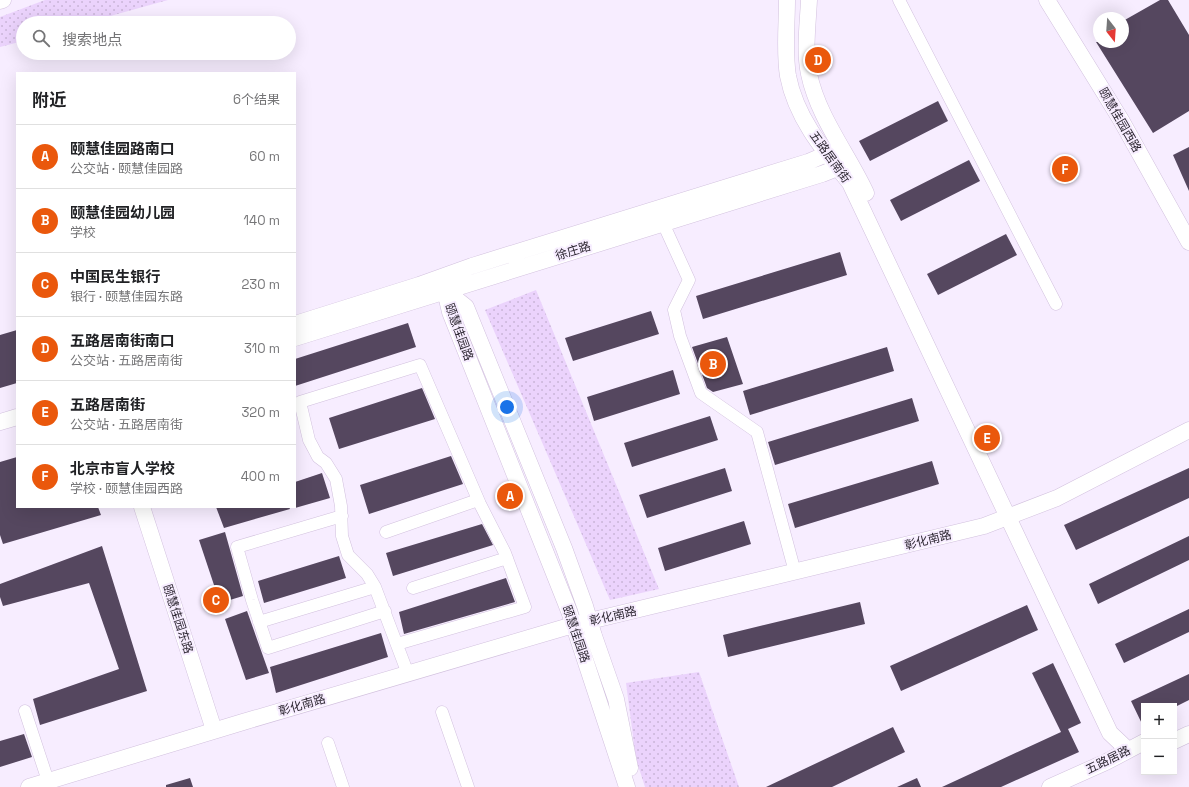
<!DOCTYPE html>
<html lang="zh">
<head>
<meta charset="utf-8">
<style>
  body { margin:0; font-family:"Space Grotesk","Noto Sans SC",sans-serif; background:#f2f2f2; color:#202124 }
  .controls { position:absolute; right:12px; bottom:12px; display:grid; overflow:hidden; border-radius:0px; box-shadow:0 4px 16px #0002 }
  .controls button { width:36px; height:36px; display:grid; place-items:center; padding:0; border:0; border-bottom:1px solid #e0e0e0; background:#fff; color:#202124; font:20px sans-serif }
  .compass { position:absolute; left:1093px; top:12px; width:36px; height:36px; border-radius:50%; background:#fff; box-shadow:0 4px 16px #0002; rotate:163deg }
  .you { position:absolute; left:507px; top:407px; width:14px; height:14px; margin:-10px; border:3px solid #fff; border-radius:50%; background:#1a73e8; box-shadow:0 0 0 6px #1a73e833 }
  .badge { display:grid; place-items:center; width:26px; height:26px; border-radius:50%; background:#ea580c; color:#fff; font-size:13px; font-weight:700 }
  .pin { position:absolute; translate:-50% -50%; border:2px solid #fff; box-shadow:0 1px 4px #0006 }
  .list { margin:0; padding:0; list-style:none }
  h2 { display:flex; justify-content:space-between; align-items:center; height:52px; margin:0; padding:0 16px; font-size:17px }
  h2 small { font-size:13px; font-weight:400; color:#757577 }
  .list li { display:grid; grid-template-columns:26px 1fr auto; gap:12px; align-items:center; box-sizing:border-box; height:64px; padding:0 16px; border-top:1px solid #e0e0e0 }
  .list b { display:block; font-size:15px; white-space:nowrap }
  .list p { margin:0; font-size:13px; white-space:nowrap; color:#757577 }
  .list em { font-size:13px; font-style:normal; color:#757577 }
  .icon { flex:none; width:22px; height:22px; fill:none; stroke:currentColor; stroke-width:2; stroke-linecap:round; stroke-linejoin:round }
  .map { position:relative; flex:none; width:1189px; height:787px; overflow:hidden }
  .search { position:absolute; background:#fff; box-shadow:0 4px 16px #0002; left:16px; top:16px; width:280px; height:44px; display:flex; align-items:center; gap:10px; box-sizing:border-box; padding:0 14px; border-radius:22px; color:#757577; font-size:15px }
  .panel { position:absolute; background:#fff; box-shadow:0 4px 16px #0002; left:16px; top:72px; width:280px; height:436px; border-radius:0px }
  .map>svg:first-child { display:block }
</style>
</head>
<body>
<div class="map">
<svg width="1189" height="787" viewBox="0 0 1189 787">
  <defs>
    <pattern id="grass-dots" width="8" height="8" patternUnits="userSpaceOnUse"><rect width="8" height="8" fill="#ebd3fc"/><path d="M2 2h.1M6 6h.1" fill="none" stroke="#cab5d8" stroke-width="1.8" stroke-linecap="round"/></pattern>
  </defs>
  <rect width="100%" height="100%" fill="#f7edff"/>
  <path fill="url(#grass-dots)" d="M45 0H168L85 23H23V41L0 47V17Z
    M536 290 659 589 610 600 485 310Z
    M699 672 739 787H645L636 759 626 683Z"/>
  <path fill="#55475f" d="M1160 0H1168L1189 35V111L1153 133 1096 42H1123V21Z
    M938 101 948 121 870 161 859 141Z
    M1189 147V191L1173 155Z
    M969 160 980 181 901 221 890 200Z
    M1006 234 1017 255 938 295 927 274Z
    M840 252 847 275 703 319 696 296Z
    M651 311 659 334 573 361 565 338Z
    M408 323 416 347 295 386V359Z
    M17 330V383L0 388V335Z
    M727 337 743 384 713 392 707 388 692 347Z
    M887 347 894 371 750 415 743 391Z
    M673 370 680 394 594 421 587 397Z
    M422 388 435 419 339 449 329 418Z
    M912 398 919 421 775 465 768 442Z
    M710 416 718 440 632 467 624 443Z
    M451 456 463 484 369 514 360 485Z
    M17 457V507H98L101 515 3 544 0 535V462Z
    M932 461 939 484 795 528 788 504Z
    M725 468 732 491 647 518 639 495Z
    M1189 468V498L1076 550 1064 525Z
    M322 473 330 498 295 508V482Z
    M216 507H289L290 509 224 528Z
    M744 521 751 544 665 571 658 548Z
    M482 524 493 545 393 576 386 553Z
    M225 532 243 596 220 603 199 540Z
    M1189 536V560L1098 604 1089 584Z
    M102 546 147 691 40 725 33 699 119 669 89 583 3 606 0 597V584Z
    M339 556 346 578 264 603 258 581Z
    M506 578 515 602 404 634 399 612Z
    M860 602 865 624 728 657 723 635Z
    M1027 605 1038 630 901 691 890 666Z
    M1189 609V632L1124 663 1115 644Z
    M247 611 269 673 246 680 225 619Z
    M381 633 388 657 276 693 270 667Z
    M1053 663 1081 723 1068 729 1079 752 1001 787H942L1061 732 1032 673Z
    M1189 674V700L1177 706H1144V728L1131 701Z
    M893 727 905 752 832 787H766Z
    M24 734 32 757 0 767V741Z
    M190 778 193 787H166V785Z
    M917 778 921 787H897Z"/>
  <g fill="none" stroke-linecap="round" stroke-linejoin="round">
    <g stroke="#d2c1de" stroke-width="13">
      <path id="street" d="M899 0 1056 304
        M663 223 689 280 674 310 680 336 701 393 757 432 795 572
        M342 516 237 547 252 600 268 648 385 611
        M386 532 478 500
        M413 588 507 558
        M259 622 375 587
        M397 644 525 607 505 553 480 504 420 365 300 402 309 440 318 457 326 463 336 479 341 506 342 536 348 555 367 574 375 587 408 674
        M25 711 48 781
        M442 712 468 787
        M328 743 343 787"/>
    </g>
    <g stroke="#d2c1de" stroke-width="17">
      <path id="secondary" d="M787 0C787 24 784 52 788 76 796 118 824 151 850 183L1110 733 1128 750
        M809 0C808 23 804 51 809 74 818 117 848 154 866 193
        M1047 0 1121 120 1189 242
        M0 1 3 0
        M443 282 450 312 569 611 627 787
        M446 291 466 307 564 548 585 606 594 636 616 699 630 768
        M295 324 419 285 472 266 808 162 836 150
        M295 338 822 174 847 164
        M0 422 17 417
        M142 507 214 730
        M1174 741 1189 734
        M29 787 243 722 573 625 984 526 1057 498 1189 430
        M1050 787 1106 762 1144 742"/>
    </g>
    <use href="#street" stroke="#fff" stroke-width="12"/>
    <use href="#secondary" stroke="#fff" stroke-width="16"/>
  </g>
  <g text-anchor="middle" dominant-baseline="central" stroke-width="4" stroke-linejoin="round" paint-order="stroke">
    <g font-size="12" fill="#2e2833" stroke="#f7edff">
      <text transform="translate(1120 120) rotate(60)">颐慧佳园西路</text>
      <text transform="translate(830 157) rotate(54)">五路居南街</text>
      <text transform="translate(573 251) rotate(-17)">徐庄路</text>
      <text transform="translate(459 332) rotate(70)">颐慧佳园路</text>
      <text transform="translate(928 540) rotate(-14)">彰化南路</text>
      <text transform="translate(613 616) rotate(-13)">彰化南路</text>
      <text transform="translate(178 619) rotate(72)">颐慧佳园东路</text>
      <text transform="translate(576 634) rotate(71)">颐慧佳园路</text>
      <text transform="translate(302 705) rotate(-16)">彰化南路</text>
      <text transform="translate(1108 760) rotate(-26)">五路居路</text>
    </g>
  </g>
</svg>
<div class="controls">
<button>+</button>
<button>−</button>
</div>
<svg class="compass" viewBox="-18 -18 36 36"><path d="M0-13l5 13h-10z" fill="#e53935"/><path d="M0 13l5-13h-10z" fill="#757577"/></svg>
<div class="you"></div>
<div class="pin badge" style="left:510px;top:496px">A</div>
<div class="pin badge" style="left:713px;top:364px">B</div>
<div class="pin badge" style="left:216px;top:600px">C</div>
<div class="pin badge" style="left:818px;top:60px">D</div>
<div class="pin badge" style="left:987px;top:438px">E</div>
<div class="pin badge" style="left:1065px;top:169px">F</div>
<div class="search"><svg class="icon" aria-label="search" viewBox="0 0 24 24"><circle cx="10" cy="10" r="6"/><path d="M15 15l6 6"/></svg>搜索地点</div>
<section class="panel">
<h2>附近<small>6个结果</small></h2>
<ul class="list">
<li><span class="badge">A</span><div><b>颐慧佳园路南口</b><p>公交站 · 颐慧佳园路</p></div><em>60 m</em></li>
<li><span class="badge">B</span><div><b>颐慧佳园幼儿园</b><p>学校</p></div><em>140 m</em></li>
<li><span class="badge">C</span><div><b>中国民生银行</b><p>银行 · 颐慧佳园东路</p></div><em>230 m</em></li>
<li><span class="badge">D</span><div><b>五路居南街南口</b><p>公交站 · 五路居南街</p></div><em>310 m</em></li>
<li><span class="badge">E</span><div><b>五路居南街</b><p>公交站 · 五路居南街</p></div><em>320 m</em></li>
<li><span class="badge">F</span><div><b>北京市盲人学校</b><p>学校 · 颐慧佳园西路</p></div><em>400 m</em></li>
</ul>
</section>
</div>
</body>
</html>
